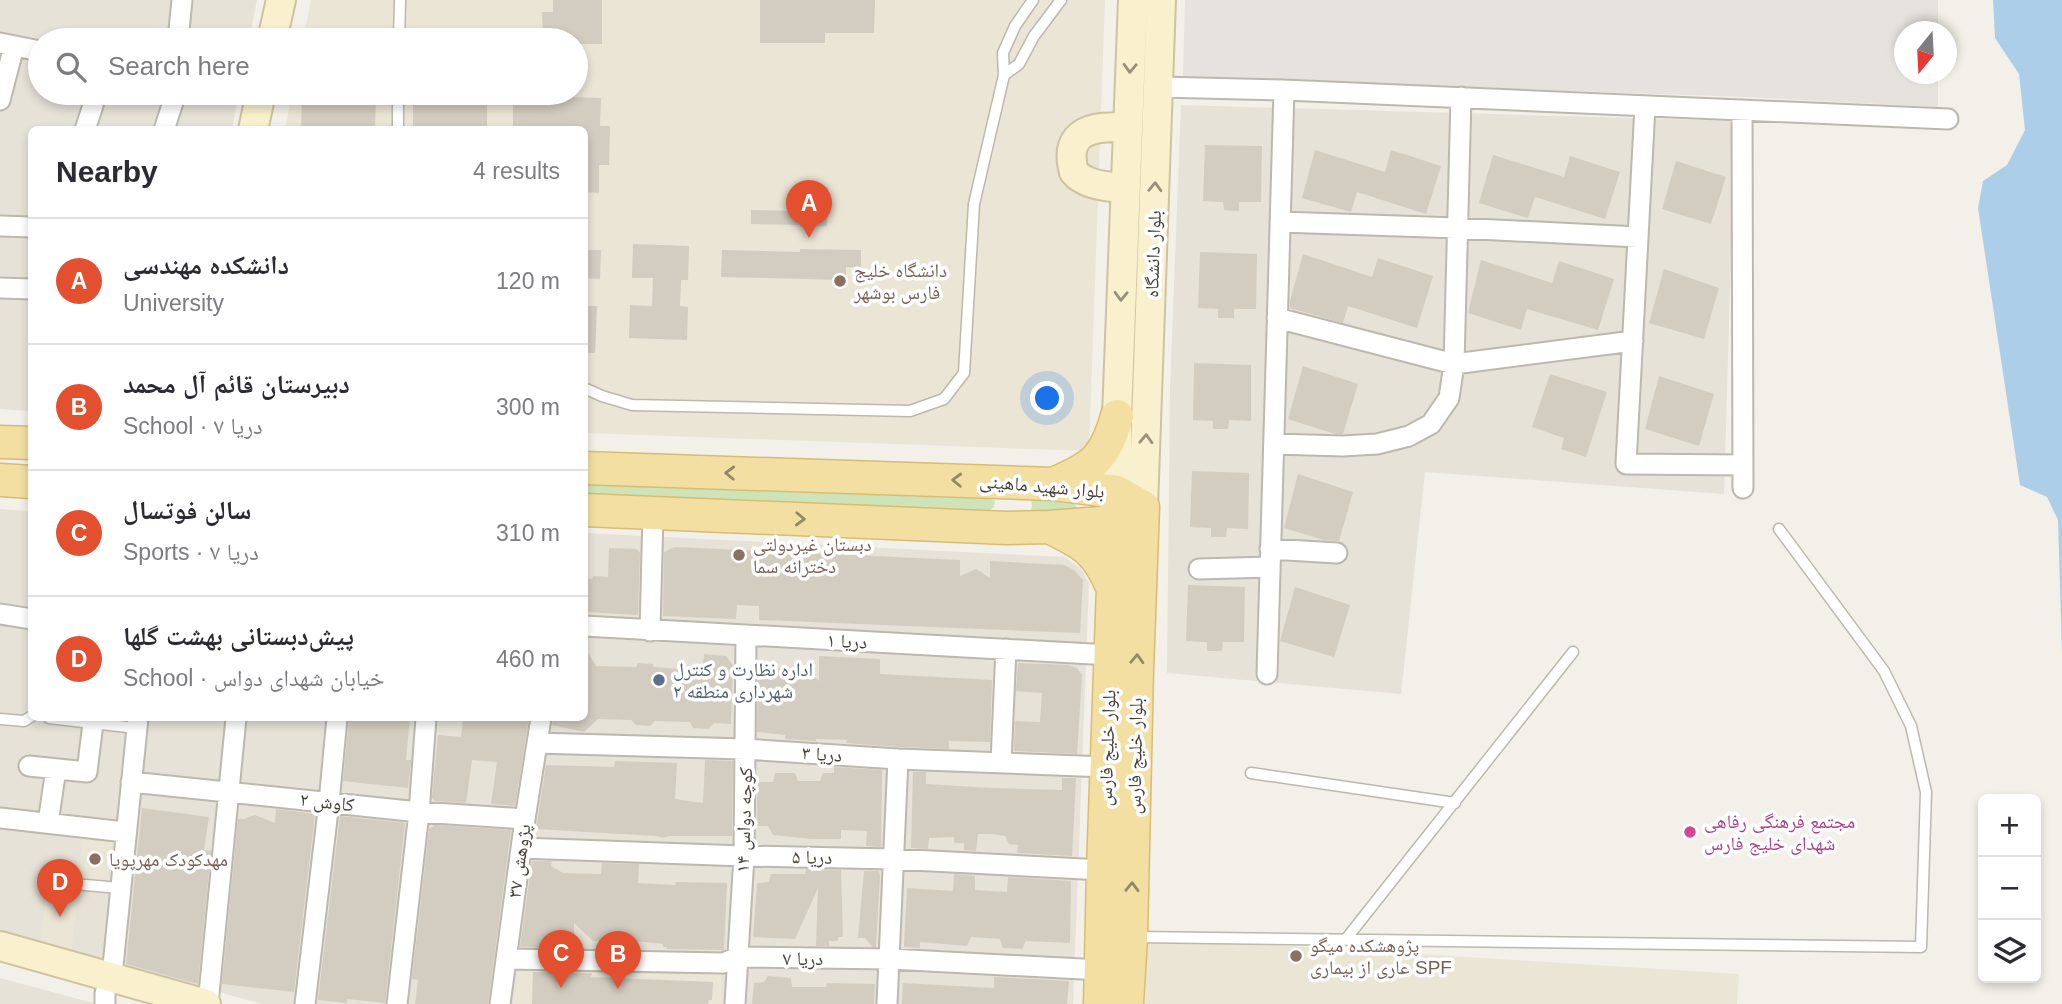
<!DOCTYPE html>
<html lang="en">
<head>
<meta charset="utf-8">
<style>
  body { margin:0; font-family:Arial,"Noto Naskh Arabic",sans-serif; background:#f7f7f7; color:#2b2b33 }
  .controls { position:absolute; right:21px; bottom:21px; display:grid; overflow:hidden; border-radius:10px; box-shadow:0 4px 10px #0003 }
  .controls button { width:63px; height:63px; display:grid; place-items:center; padding:0; border:0; border-bottom:2px solid #e1e1e2; background:#fff; color:#2b2b33; font:35px sans-serif }
  .compass { position:absolute; left:1894px; top:21px; width:63px; height:63px; border-radius:50%; background:#fff; box-shadow:0 4px 10px #0003; rotate:198deg }
  .you { position:absolute; left:1048px; top:399px; width:24px; height:24px; margin:-18px; border:5px solid #fff; border-radius:50%; background:#1a73e8; box-shadow:0 0 0 10px #1a73e833 }
  .badge { display:grid; place-items:center; width:46px; height:46px; border-radius:50%; background:#e35030; color:#fff; font-size:23px; font-weight:700 }
  .pin { position:absolute; translate:-50% -58px; filter:drop-shadow(0 2px 4px #0008) }
  .pin::after { content:''; position:absolute; top:37px; width:24px; height:21px; background:inherit; clip-path:polygon(0 0,100% 0,50% 100%) }
  .list { margin:0; padding:0; list-style:none }
  h2 { display:flex; justify-content:space-between; align-items:center; height:91px; margin:0; padding:0 28px; font-size:30px }
  h2 small { font-size:23px; font-weight:400; color:#7c7c81 }
  .list li { display:grid; grid-template-columns:46px 1fr auto; gap:21px; align-items:center; box-sizing:border-box; height:126px; padding:0 28px; border-top:2px solid #e1e1e2 }
  .list b { display:block; font-size:26px; white-space:nowrap }
  .list p { margin:0; font-size:23px; white-space:nowrap; color:#7c7c81 }
  .list em { font-size:23px; font-style:normal; color:#7c7c81 }
  .icon { flex:none; width:38px; height:38px; fill:none; stroke:currentColor; stroke-width:2; stroke-linecap:round; stroke-linejoin:round }
  .map { position:relative; flex:none; width:2062px; height:1004px; overflow:hidden }
  .search { position:absolute; background:#fff; box-shadow:0 4px 10px #0003; left:28px; top:28px; width:560px; height:77px; display:flex; align-items:center; gap:18px; box-sizing:border-box; padding:0 24px; border-radius:38px; color:#7c7c81; font-size:26px }
  .panel { position:absolute; background:#fff; box-shadow:0 4px 10px #0003; left:28px; top:126px; width:560px; height:595px; border-radius:10px }
  .map>svg:first-child { display:block }
</style>
</head>
<body>
<div class="map">
<svg width="2062" height="1004" viewBox="0 0 2062 1004">
  <rect width="100%" height="100%" fill="#f3f0e9"/>
  <path fill="#e6e2d8" d="M0 0H257L249 40H40V93H239L232 129 32 130 31 411 0 409Z
    M1181 105 1735 121 1724 494 1425 472 1401 694 1167 673 1170 389Z
    M0 509 31 511 32 718H584L585 533 1064 557 1081 569 1089 583 1073 1004H721V974L520 968 513 1004H262L71 952 77 891 47 887 42 943 0 931Z
    M0 978 97 1004H0Z"/>
  <path fill="#e6e2de" d="M1185 0H1938V31L1904 32V74H1938V107L1743 97 1183 77Z"/>
  <path fill="#eae5d5" d="M311 0H1105L1089 451 585 433 584 130H285L292 93H576V40H303Z
    M83 834 112 838 107 882 78 880Z
    M47 886 78 891 71 952 42 943Z
    M1148 937 1739 974 1737 1004H1145Z
    M520 967 721 973V1004H513Z"/>
  <path fill="#cee3b7" d="M585 485 990 499 995 501 994 507 990 510 585 496Z
    M1039 496 1074 502 1077 508 1075 510 1030 513 1032 506 1031 498Z"/>
  <path fill="#accee9" d="M1993 0H2062V654L2058 520 2047 497 2020 485 1978 208 1983 181 2007 165 2025 130 2019 74 1995 38Z"/>
  <path fill="#d3ccc0" d="M553 0H602V44H576V40H543L542 12H553Z
    M760 0H875L874 33H825V43H760Z
    M302 93H376L375 130 301 129Z
    M413 93H487V130H413Z
    M513 95 601 98 600 126H610L609 165H599V193L584 192V130H513Z
    M1205 145 1262 146 1261 202H1239V211L1224 210 1223 202 1203 201Z
    M1315 150 1385 172 1391 150 1441 166 1426 214 1357 192 1351 212 1302 198Z
    M1493 155 1564 177 1570 156 1620 172 1605 219 1535 197 1528 218 1479 203Z
    M1676 161 1726 177 1711 224 1662 209Z
    M794 186 828 187 827 226 800 227V225L751 224V210L794 211Z
    M633 244 689 246 688 280H681L680 306 688 307 687 340 629 338 630 305 652 306 653 278H632Z
    M800 249 861 250V268L846 267V280L721 277 722 250 800 252Z
    M584 250H601L600 279 584 278Z
    M1200 252 1257 254 1256 309H1234V318H1218V309L1198 308Z
    M1303 254 1372 277 1378 258 1433 276 1417 328 1348 306 1343 323 1290 308V301Z
    M1481 260 1552 283 1559 261 1614 279 1598 330 1527 309 1521 330 1468 313Z
    M1664 269 1719 288 1704 339 1649 323Z
    M584 306H597L595 353H584Z
    M1194 363 1251 365V421L1229 420 1228 429H1213V421L1193 420Z
    M1303 366 1358 384 1343 434H1335L1288 419Z
    M1550 374 1607 392 1586 457 1561 449 1564 438 1532 427Z
    M1659 376 1714 394 1699 446 1645 429Z
    M1192 471 1249 473 1248 529 1227 528 1226 537H1211V528L1190 527Z
    M1298 474 1353 492 1339 541 1324 540 1284 528Z
    M674 547 960 560V576L976 569 990 578V561L1064 565 1074 570 1083 580 1080 633 759 620V606L737 605 736 619 663 616 664 552Z
    M609 548 636 549 640 552 638 615 584 612V578L592 579 593 576 608 577Z
    M1188 585 1245 587 1244 642H1223L1222 651H1207V642L1186 641Z
    M1295 587 1350 605 1334 657 1280 641Z
    M587 651 596 666 636 667 638 663 653 664 654 667 691 670 693 665H703L704 654 726 656 733 665 731 724 714 723 708 729 693 728 690 722 655 721 650 726 636 725 631 720 598 719 584 732V723V732L552 725 553 718H584Z
    M819 656 880 659V674L992 680 990 742 949 741V749L899 747 846 743 847 740 816 739V741L785 739V735L757 732 758 661 772 663 773 668H788L794 665 800 666 819 681Z
    M1018 663 1068 665 1077 668 1082 675 1077 754 1014 751 1015 721 1040 722 1042 693 1016 691Z
    M349 718H410L406 760H411L408 788 343 781Z
    M463 718H529L515 806 491 804 497 762 472 760 466 803 435 801 432 798 438 735 461 737Z
    M705 760 733 761 732 836H669L663 838 656 836 536 829 546 765 614 767 615 761 677 763 675 799 703 803Z
    M834 767 882 770 881 847 866 846 867 831 841 830V839H811L773 835 768 826H757V782H773L775 773H795L798 781H820L823 773H834Z
    M913 772H926V784L993 788 1062 790V778H1076L1072 856 1017 853 1018 845 1009 844 1005 836 992 834H978L976 851 964 850V843H954V837L929 838 928 849 911 848Z
    M142 808 209 817 204 850 211 851 198 984 126 964Z
    M276 809 315 814 294 992 222 984 238 819H245V818L255 815 275 823Z
    M340 816 405 823 385 1003 347 999V1003L318 1000Z
    M435 825 511 830 488 1004H415L418 980 412 979 429 829Z
    M532 861H552L551 866 563 873 601 874 602 863 639 864 638 883 675 885 676 882 727 883 724 950 667 949V947H663V944L608 938 603 941H593L574 923V942L549 941V948L520 947Z
    M806 869 841 870 843 937H838V941H829V946H816L818 888 795 939 753 937 757 883 769 882 771 874H805Z
    M864 871H879L880 876 876 947H872L865 938H858Z
    M954 874 975 876V890L1007 892 1008 877 1071 881 1070 943 1026 941 1022 949 1003 948 1000 939 971 937 967 946 920 942V948L904 947 907 888 953 891Z
    M533 972 592 973 591 977 713 982 712 1000H709L708 1004H532Z
    M768 976 791 978 792 987H826L827 983 875 984 874 1004H752L754 983 764 982Z
    M994 977 1069 981 1067 1004H902L903 983 994 988Z"/>
  <g fill="none" stroke-linecap="round" stroke-linejoin="round">
    <g stroke="#bdb8ad" stroke-width="13">
      <path id="lane" d="M399 40 400 0
        M1004 75 1019 64 1034 36 1061 0
        M398 130V93
        M584 388 602 396 632 405 910 411 944 399 964 373 974 204 1004 75 1003 53 1015 26 1033 0
        M49 718 136 728
        M0 719 24 721 32 716
        M1251 773 1455 803
        M51 882 120 888
        M1135 937 1921 947 1926 792 1911 726 1884 671 1779 529
        M1346 939 1573 652"/>
    </g>
    <g stroke="#bdb8ad" stroke-width="23">
      <path id="street" d="M178 40 182 0
        M0 43 40 51
        M1159 87 1284 90 1948 119
        M0 100 14 46
        M1645 106 1626 464 1743 465
        M1742 110 1743 488
        M85 130 97 93
        M164 130 176 93
        M1280 222 1457 228 1638 237
        M0 226 32 227
        M0 288 32 289
        M1277 318 1454 364 1633 341
        M1274 444 1343 446 1377 444 1409 436 1431 424 1449 398 1454 364 1461 97
        M1270 549 1337 553
        M1199 569 1270 567
        M0 614 32 619
        M584 626 1110 655
        M650 631 653 513
        M1267 674 1284 90
        M537 743 744 749 898 759 1106 767
        M1001 762 1006 649
        M29 766 87 772 93 723
        M131 782 419 812 525 819
        M0 818 125 832
        M48 823 56 769
        M521 848 744 856 893 859 1103 870
        M506 959 723 963 738 957 890 959 1101 970
        M112 976 138 718
        M105 1004V993
        M208 1004 236 718
        M305 1004 329 802 337 718
        M397 1004 419 812 426 718
        M500 1004 525 819 541 718
        M735 1004 744 856 746 636
        M887 1004 898 759"/>
    </g>
    <g stroke="#cec39e" stroke-width="32">
      <path id="secondary" d="M272 40 281 0
        M253 130 261 93
        M1125 189C1108 186 1086 186 1074 172 1062 129 1096 125 1128 128
        M1117 492V416L1133 0
        M1143 507 1161 0
        M0 946 206 1004"/>
    </g>
    <g stroke="#d7bc73" stroke-width="35">
      <path id="primary" d="M0 442 32 443
        M584 468 1053 484 1117 492 1143 507
        M0 480 32 482
        M1053 484C1093 467 1105 459 1117 416
        M584 510 1007 528 1049 527 1115 522 1143 507
        M1049 527C1085 544 1097 551 1113 589
        M1100 1004 1103 870 1116 501
        M1127 1004 1131 937 1137 670 1143 507"/>
    </g>
    <use href="#lane" stroke="#fff" stroke-width="10"/>
    <use href="#street" stroke="#fff" stroke-width="19"/>
    <use href="#secondary" stroke="#f9f0cd" stroke-width="28"/>
    <use href="#primary" stroke="#f4dfa2" stroke-width="32"/>
  </g>
  <defs><path id="oneway-chevron" d="M-2-3.5L2.5 0L-2 3.5" fill="none" stroke-width="1.6" stroke-linecap="round" stroke-linejoin="round" transform="scale(1.75)"/></defs>
  <g stroke="#97907b">
    <use href="#oneway-chevron" transform="translate(1130 68) rotate(92)"/>
    <use href="#oneway-chevron" transform="translate(1155 187) rotate(-88)"/>
    <use href="#oneway-chevron" transform="translate(1121 296) rotate(92)"/>
    <use href="#oneway-chevron" transform="translate(1146 439) rotate(-88)"/>
  </g>
  <g stroke="#948868">
    <use href="#oneway-chevron" transform="translate(730 473) rotate(-178)"/>
    <use href="#oneway-chevron" transform="translate(957 480) rotate(-178)"/>
    <use href="#oneway-chevron" transform="translate(800 519) rotate(2)"/>
    <use href="#oneway-chevron" transform="translate(1137 659) rotate(-88)"/>
    <use href="#oneway-chevron" transform="translate(1132 887) rotate(-89)"/>
  </g>
  <g fill="#8d6e63" stroke="#fff" stroke-width="2.5">
    <circle cx="840" cy="281" r="7"/>
    <circle cx="739" cy="555" r="7"/>
    <circle cx="95" cy="859" r="7"/>
    <circle cx="1296" cy="956" r="7"/>
  </g>
  <circle fill="#5c6f8a" stroke="#fff" stroke-width="2.5" cx="659" cy="680" r="7"/>
  <circle fill="#d1479c" stroke="#fff" stroke-width="2.5" cx="1690" cy="832" r="7"/>
  <g text-anchor="middle" dominant-baseline="central" stroke-width="7" stroke-linejoin="round" paint-order="stroke">
    <g font-size="19" fill="#464138" stroke="#fff">
      <text transform="translate(1153 254) rotate(-88)">بلوار دانشگاه</text>
      <text transform="translate(1042 486) rotate(5)">بلوار شهید ماهینی</text>
      <text transform="translate(847 641) rotate(3)">دریا ۱</text>
      <text transform="translate(1107 748) rotate(-88)">بلوار خلیج‌ فارس</text>
      <text transform="translate(822 754) rotate(4)">دریا ۳</text>
      <text transform="translate(1135 756) rotate(-89)">بلوار خلیج ‌فارس</text>
      <text transform="translate(327 802) rotate(6)">کاوش ۲</text>
      <text transform="translate(744 820) rotate(-88)">کوچه دواس ۱۴</text>
      <text transform="translate(812 857) rotate(1)">دریا ۵</text>
      <text transform="translate(519 861) rotate(-82)">پژوهش ۳۷</text>
      <text x="803" y="958">دریا ۷</text>
    </g>
    <g font-size="19" fill="#785e54" stroke="#fff" text-anchor="start">
      <text x="854" y="270">دانشگاه خلیج<tspan x="854" dy="22">فارس بوشهر</tspan></text>
      <text x="753" y="544">دبستان غیردولتی<tspan x="753" dy="22">دخترانه سما</tspan></text>
      <text x="109" y="859">مهدکودک مهرپویا</text>
      <text x="1310" y="945">پژوهشکده میگو<tspan x="1310" dy="22">عاری از بیماری SPF</tspan></text>
    </g>
    <g font-size="19" fill="#4e5e75" stroke="#fff" text-anchor="start">
      <text x="673" y="669">اداره‌ نظارت و کنترل<tspan x="673" dy="22">شهرداری منطقه ۲</tspan></text>
    </g>
    <g font-size="19" fill="#b23c85" stroke="#fff" text-anchor="start">
      <text x="1704" y="821">مجتمع فرهنگی رفاهی<tspan x="1704" dy="22">شهدای خلیج فارس</tspan></text>
    </g>
  </g>
</svg>
<div class="controls">
<button>+</button>
<button>−</button>
<button><svg class="icon" aria-label="layers" viewBox="0 0 24 24"><path d="M12 4l9 5-9 5-9-5zM3 14l9 5 9-5"/></svg></button>
</div>
<svg class="compass" viewBox="-18 -18 36 36"><path d="M0-13l5 13h-10z" fill="#e53935"/><path d="M0 13l5-13h-10z" fill="#7c7c81"/></svg>
<div class="you"></div>
<div class="pin badge" style="left:809px;top:238px">A</div>
<div class="pin badge" style="left:618px;top:989px">B</div>
<div class="pin badge" style="left:561px;top:988px">C</div>
<div class="pin badge" style="left:60px;top:917px">D</div>
<div class="search"><svg class="icon" aria-label="search" viewBox="0 0 24 24"><circle cx="10" cy="10" r="6"/><path d="M15 15l6 6"/></svg>Search here</div>
<section class="panel">
<h2>Nearby<small>4 results</small></h2>
<ul class="list">
<li><span class="badge">A</span><div><b>دانشکده مهندسی</b><p>University</p></div><em>120 m</em></li>
<li><span class="badge">B</span><div><b>دبیرستان قائم آل محمد</b><p>School · دریا ۷</p></div><em>300 m</em></li>
<li><span class="badge">C</span><div><b>سالن فوتسال</b><p>Sports · دریا ۷</p></div><em>310 m</em></li>
<li><span class="badge">D</span><div><b>پیش‌دبستانی بهشت گلها</b><p>School · خیابان شهدای دواس</p></div><em>460 m</em></li>
</ul>
</section>
</div>
</body>
</html>
